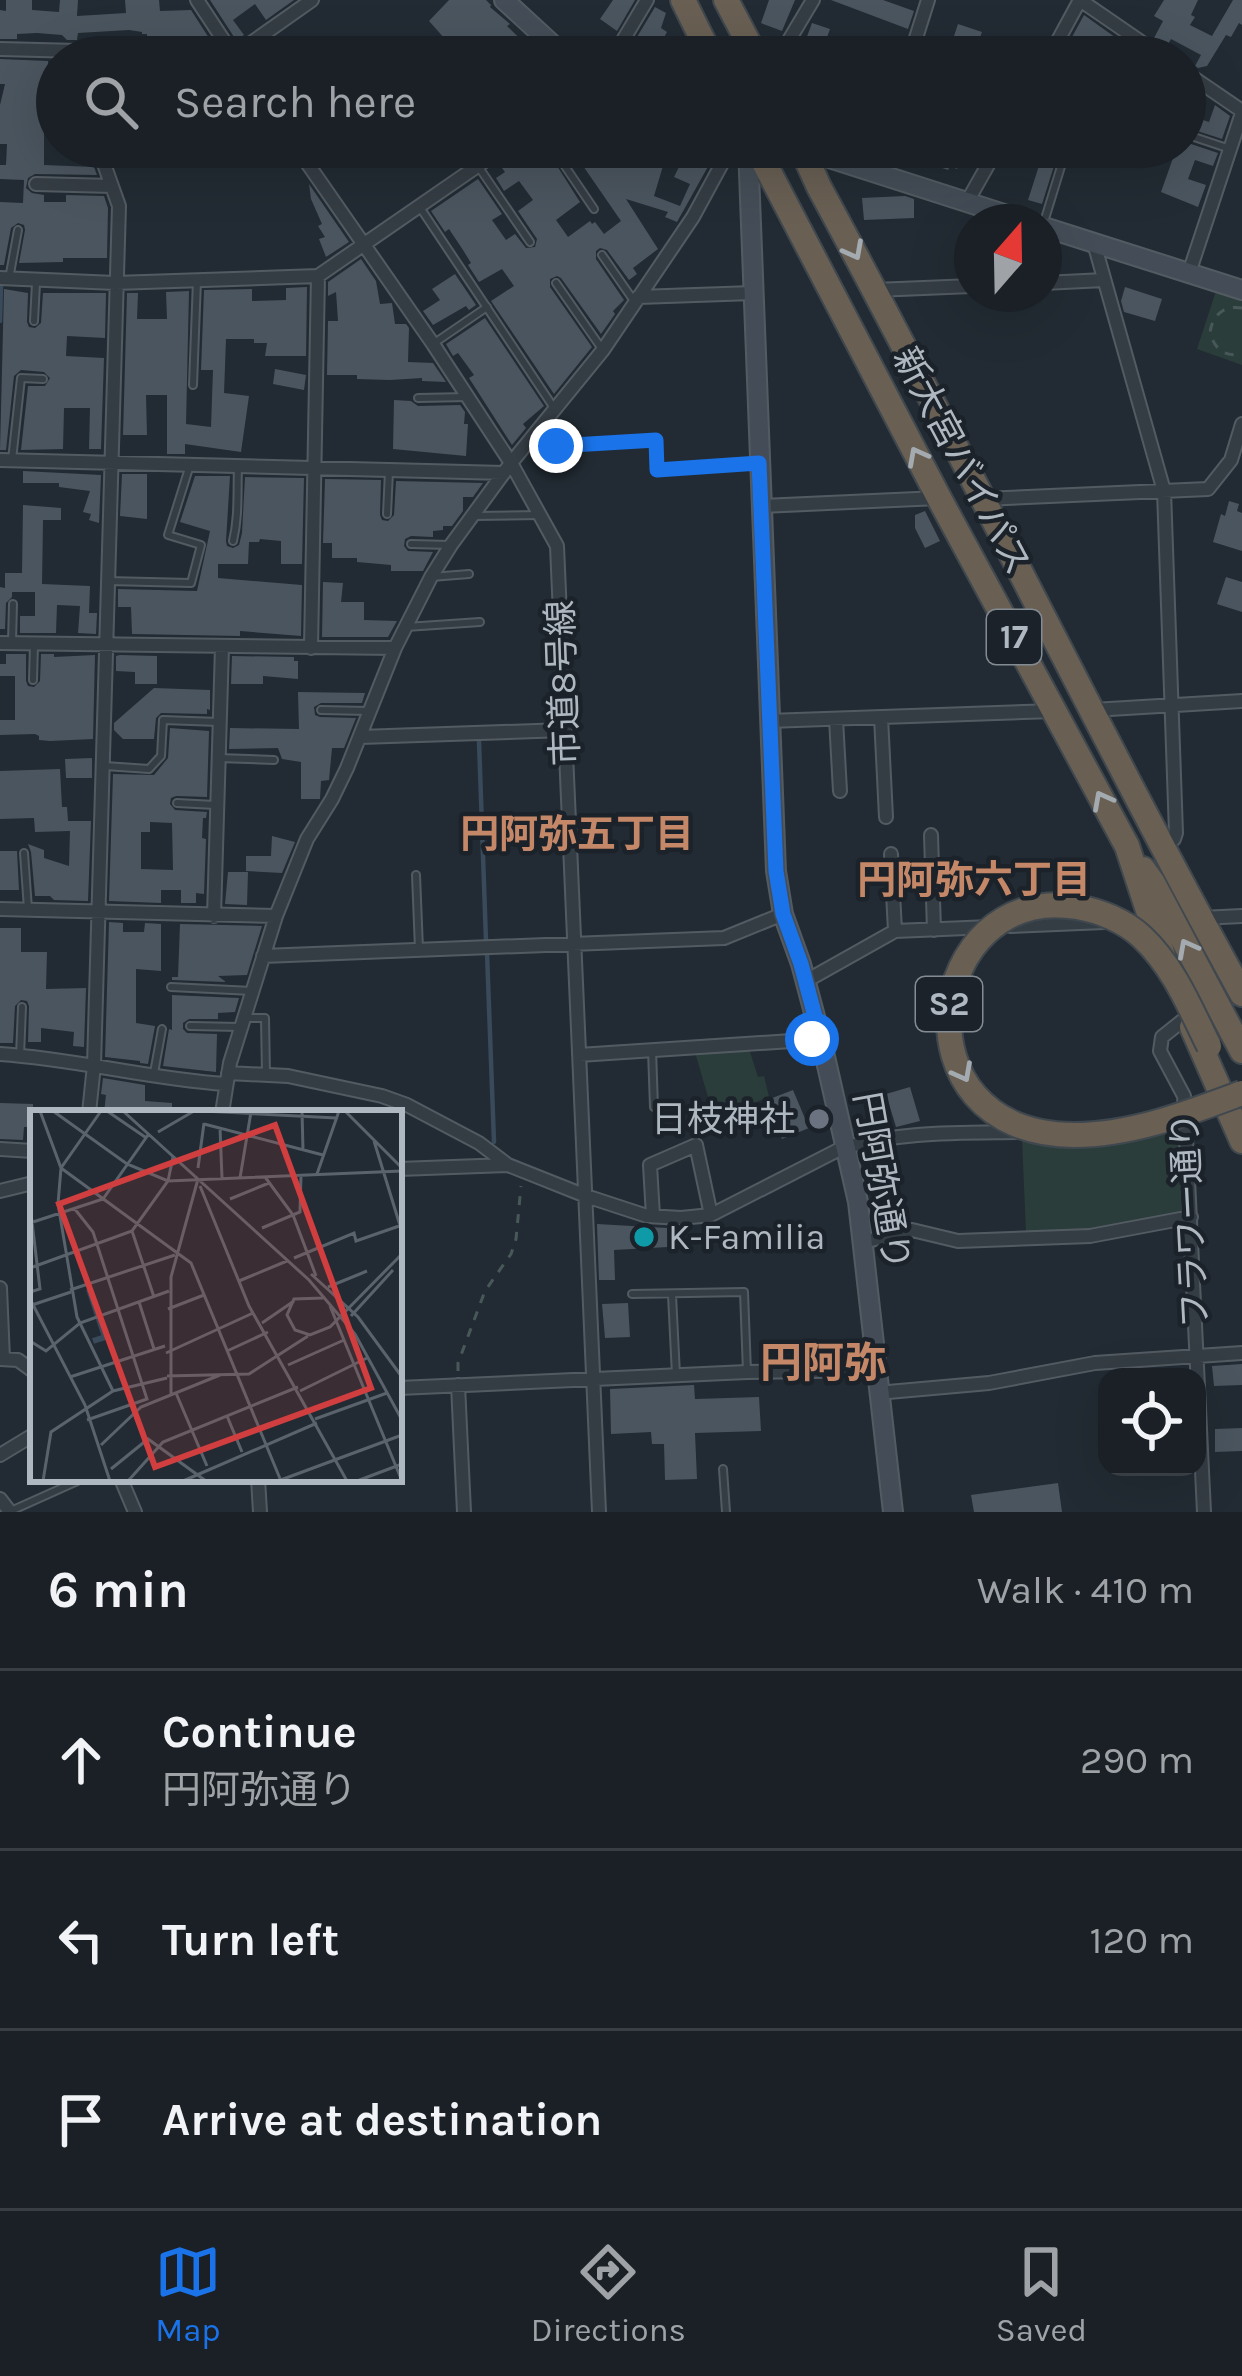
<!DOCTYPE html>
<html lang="en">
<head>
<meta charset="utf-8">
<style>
  body { margin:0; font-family:Karla,"Noto Sans JP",sans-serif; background:#272d32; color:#f1f3f6 }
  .controls { position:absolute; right:36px; bottom:36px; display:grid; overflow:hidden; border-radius:24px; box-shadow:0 12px 48px #0002 }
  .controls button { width:108px; height:108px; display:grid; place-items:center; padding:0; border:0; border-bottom:3px solid #383e43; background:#1a2026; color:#f1f3f6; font:60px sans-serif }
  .compass { position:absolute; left:954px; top:204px; width:108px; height:108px; border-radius:50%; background:#1a2026; box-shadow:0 12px 48px #0002; rotate:20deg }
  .stop { position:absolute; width:36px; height:36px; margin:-27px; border:9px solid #1a73e8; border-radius:50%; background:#fff }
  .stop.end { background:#1a73e8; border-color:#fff; box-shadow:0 3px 12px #0008 }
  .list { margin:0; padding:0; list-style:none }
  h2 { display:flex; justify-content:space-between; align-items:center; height:156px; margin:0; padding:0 48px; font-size:51px }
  h2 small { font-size:39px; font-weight:400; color:#9fa3a7 }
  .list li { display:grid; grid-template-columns:78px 1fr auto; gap:36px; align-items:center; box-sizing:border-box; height:180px; padding:0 48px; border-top:3px solid #383e43 }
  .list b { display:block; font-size:45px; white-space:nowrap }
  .list p { margin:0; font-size:39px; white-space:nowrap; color:#9fa3a7 }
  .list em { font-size:39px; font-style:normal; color:#9fa3a7 }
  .icon { flex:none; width:66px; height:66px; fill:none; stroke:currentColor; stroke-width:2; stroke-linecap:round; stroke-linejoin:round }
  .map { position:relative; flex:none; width:1242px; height:1512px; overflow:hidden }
  .search { position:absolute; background:#1a2026; box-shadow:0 12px 48px #0002; left:36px; right:36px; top:36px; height:132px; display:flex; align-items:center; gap:30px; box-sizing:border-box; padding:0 42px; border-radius:66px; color:#9fa3a7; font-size:45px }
  .sheet { height:696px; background:#1a2026 }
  nav { display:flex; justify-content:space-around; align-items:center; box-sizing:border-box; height:168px; border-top:3px solid #383e43; background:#1a2026; font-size:33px; color:#9fa3a7 }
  nav a { display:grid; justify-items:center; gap:6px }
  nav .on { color:#1a73e8 }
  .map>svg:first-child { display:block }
</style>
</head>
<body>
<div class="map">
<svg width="1242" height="1512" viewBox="0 0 1242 1512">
  <rect width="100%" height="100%" fill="#222b33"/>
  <path fill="#2b3d3b" d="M1216 291 1242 300V365L1197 349Z
    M749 1049 758 1077 764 1076 769 1097 714 1118 695 1052Z
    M1178 1132 1184 1215 1089 1229 1026 1232 1022 1139Z"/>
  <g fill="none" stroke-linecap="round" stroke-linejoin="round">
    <path stroke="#394a5b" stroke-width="4.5" d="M0 321 1 285
      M479 741 486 941
      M487 953 494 1142"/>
  </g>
  <path fill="#4b555f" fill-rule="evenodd" d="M6 0H32V10L59 12 60 0H78L77 16 126 13 125 0H159L160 11 191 10 209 38V44L160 43V40H147V34H142V32L129 30 78 33 77 40H67L62 35 37 33 17 34V39H0V10L6 11Z
    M210 0H294L266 20 255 4 233 20 244 35 236 40Z
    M449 0H486L491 5 490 7 510 24 507 26 539 57H504L509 52 491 37 472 57H461L429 21Z
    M613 0H635L617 31 600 19Z
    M769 0H795L782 31 761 23Z
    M831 0H883L914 11 908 29Z
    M1164 0H1198L1191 15 1195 17 1190 25 1212 36 1233 0H1242V25L1239 23 1231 37 1226 35 1207 66 1198 68 1195 66 1201 55 1171 39 1167 46 1154 38 1163 21 1154 16Z
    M655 7 666 13 661 28 667 32 653 57H625Z
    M1084 15 1119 40 1118 43 1144 57H1061Z
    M812 23 830 29 820 57H807L811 44 805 42Z
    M958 24 982 32 973 57H947Z
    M0 59 48 61V64L57 65V127H44V165L94 167 97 175 35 174 28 178 26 188 32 193 44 195V202H66V195L104 196 108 208 107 258H63V262L19 263 25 230 24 225 18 223 11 228 4 265H0V202L23 203 24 180 0 179V165H6L7 144H0V105L5 84H0Z
    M1215 105 1230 116 1222 139 1185 127V114L1209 122Z
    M1185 142 1218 153 1213 166 1195 160 1188 179 1206 185 1198 207 1161 192 1173 158 1150 149 1185 147Z
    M515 147H545L580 202 556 220 568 237 590 221 592 224 595 222 604 234 621 221 570 147H633L649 152 651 147H665L659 165 663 166 654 196 680 206 690 184 674 177 689 147H719L677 222 665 217 668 212 626 199 658 249 633 268 637 274 629 280 607 250 600 248 596 251V259L624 300 613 311 615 314 601 334 561 278 557 276 550 279V287L592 347 554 394 491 301 514 286 502 269 479 282 468 265 471 263 463 250 449 229 445 232 431 211 478 179 502 214 492 220 506 240 515 234 526 248 535 247 537 239 518 211 533 200 519 181 504 191 496 178 505 172 499 164 512 155Z
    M891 147H946L962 153 957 169 950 166 948 170 913 158 912 163 889 157Z
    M1045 147H1060L1042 204 1028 200Z
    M309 184 349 242 326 257 319 239 325 237 318 226 322 224 311 199Z
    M905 196 914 199V218L864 220 862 198Z
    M361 259 376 281 380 304 392 303 395 324H406L409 328 408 362 433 363 446 382 422 381V378L390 380 357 379V375H327L328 321H338L336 292 328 296V282Z
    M455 274 476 305 469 310 466 306 433 325 423 311 440 300 432 289Z
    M307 287 306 356H265L267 343H254V339H226L224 393 249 396 241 452 185 444V454H167V395H146L147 435H123L127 293H138L137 319H167L166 292 189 291 186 424 211 427 213 370H201L204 290 252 289V301L286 300V288Z
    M1125 287 1162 299 1155 321 1124 312 1121 301Z
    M4 289 28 293 27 322 29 327 35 328 41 323 43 293H106L105 338 67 336 66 356 104 358 101 449H89L90 408H64L63 449 21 450 28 386H45L50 378 44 372 21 370 14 376 6 450H0Z
    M485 318 544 406 523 424 526 428 512 445 469 378 474 375 458 353 453 356 446 344Z
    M275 369 306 375 304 390 273 384Z
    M394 400 411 401 418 406 460 405 465 412 464 424H468L466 456 393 449Z
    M23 471 101 475 99 523 89 520 91 514 83 512 90 491 59 487V483H23Z
    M122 474H147V519L120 516Z
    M195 476H230L226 541 227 546 233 548 239 545 242 533 245 477 304 478 302 564H281V541L260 539 259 542H249L248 564H218V578L302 585 301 636 240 631V636L132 634 131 607H118V589L197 591 210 531 180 522Z
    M325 479 381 480 380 515 382 520 388 521 394 515 396 481 483 483 473 497H463V511L452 526H443V530L433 531V537L411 536 405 539 404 546 408 551 433 552 423 571H391V565L357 562V558H332V543H323Z
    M1229 501 1239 504 1237 511 1242 513V551L1213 542 1221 514 1225 516Z
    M23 505 61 508V520H43L42 584 90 586 89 613H97L96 634 78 633 80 606 57 605 56 633H20V616H35V592H12V597L6 603 5 629H0V587L5 588V573H22Z
    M925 511 940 541 925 548 915 528V515Z
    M1226 577 1242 582V612L1217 604Z
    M323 582 343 583 341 602H364V620L397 621 388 637H322Z
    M6 654H26V681L28 686 34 687 40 681 41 654H54V657L95 655 93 739 50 741 39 740V736L35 734 0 735V720H15V676H0V664H6Z
    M120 655 157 656V684H135V672L116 671V656Z
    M232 656 294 657V661H298V679L263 676V684H231Z
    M154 688 210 690V710L207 709V714L161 713 156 718 154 739H123L114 730V723Z
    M298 692 365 693 362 703H321L314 707 315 715 320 717 356 718 344 748H332L329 780 321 781 320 799H301V762L282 759 278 748 229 749 230 728 299 729Z
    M170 728 209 731 207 797 176 796 171 798 170 804 175 810 207 812 206 818H203L202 838 206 839 204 894 196 893V903H181V890H161V903L109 901 113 774 154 775 168 758ZM150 822 172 823 173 870 141 869V832H150Z
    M92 758V778H66L65 759Z
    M60 769 62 807H67L68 821H91L88 901 54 900 50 896H35L31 852 28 844 44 850V858L69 866 70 831 35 832 34 818 0 819V771Z
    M272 836 295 842 282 873 246 871V856H271Z
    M0 851H17L19 890H0Z
    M228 872H248L247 905 225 904Z
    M109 922 123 923V932H144L145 923 161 924V971L136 969V1023L155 1026 148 1064 140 1063V1061L105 1057Z
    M180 924 262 926 247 975 218 976 226 982 172 980V977H178Z
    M0 928H21V952H47L46 989 86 988 84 1047 73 1046 74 1032 41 1028V1042H28L29 1006 27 1001 21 1000 15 1006 13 1043H0Z
    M172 995 239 998 235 1012 218 1013V1019H189L183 1023V1029L187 1033 217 1034 216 1072 163 1066 169 1029 172 1030Z
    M103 1078 145 1085V1101L172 1103V1113H104L106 1095 101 1094Z
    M910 1087 920 1121 896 1127 886 1094Z
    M793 1090 809 1128 782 1139 767 1100Z
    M0 1103 33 1104V1127H24L23 1140 0 1139Z
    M597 1224 667 1228 668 1247 614 1250 615 1280H599Z
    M628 1303 630 1337 605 1338 602 1304Z
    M1242 1364V1385L1214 1386 1212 1366Z
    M694 1385 695 1399 759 1397 761 1431 695 1433 697 1479 665 1480 664 1444H652L651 1432 611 1434 610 1389Z
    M1242 1428V1451L1215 1452V1429Z
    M1058 1483 1062 1512H974L971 1495Z"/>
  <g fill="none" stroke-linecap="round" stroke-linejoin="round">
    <g stroke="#535b62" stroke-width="10">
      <path id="lane" d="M1185 134 1227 148
        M552 147 594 209
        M478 166 530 242
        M419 206 554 408
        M1044 222 1063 160
        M602 255 634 301
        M9 279 18 230
        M556 283 602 349
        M34 321 36 283
        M433 344 487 307
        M193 385 197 280
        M418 398 468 397
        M556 445 656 441 657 469 755 463
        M12 460 21 378 43 379
        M387 514 389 471
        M475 516 540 515
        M233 541C239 516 237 492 238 467
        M411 544 450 545
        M431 577 469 574
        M107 581 191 583 201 545 168 535 190 465
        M406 627 480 622
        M12 642 13 604
        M33 680 34 644
        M321 710 369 711
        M218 758 274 760
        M105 766 149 769 161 756 163 720 219 722
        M177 803 215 805
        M24 853 28 909
        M416 875 419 949
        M171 987 252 991
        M247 1018H265L266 1075
        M190 1026 240 1027
        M652 1050 654 1107
        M20 1056 22 1007
        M154 1073 162 1029
        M632 1294 744 1292 747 1372
        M672 1295 676 1375
        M723 1469 726 1512
        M13 1510 82 1479"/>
    </g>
    <g stroke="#535b62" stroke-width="16">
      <path id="street" d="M197 0 234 56
        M1080 0 1163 57
        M0 49 234 55 312 0
        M613 57 647 0
        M779 57 813 0
        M910 57 928 0
        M1049 57 1080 0
        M1185 72 1242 111
        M296 147 433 344 511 463 557 546 599 1512
        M873 172 881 147
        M36 184 112 186
        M967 202 998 147
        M1094 243 1164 491 1176 833 1174 839 1163 847
        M1189 273 1242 113
        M0 278 115 283 318 276 505 147
        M1044 283 1104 280
        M875 290 972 286
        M638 297 753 293
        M0 460 504 473
        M984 499 1208 489 1231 460 1242 424
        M761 506 939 498
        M0 643 395 648
        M311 648 318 276
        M1093 710 1242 701
        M881 717 886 817
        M836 719 840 791
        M768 721 1054 711
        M360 737 565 730
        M931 835 934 930
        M891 854 895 931
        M0 909 276 916
        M214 916 222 647
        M1201 918 1242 916
        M1010 926 1104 922
        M263 956 724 938 783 914
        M806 981 895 931 990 927
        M1187 1017 1162 1037 1160 1051 1184 1096 1204 1512
        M0 1054C76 1059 150 1079 225 1084
        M579 1055 821 1039
        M228 1073 288 1076 382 1096 407 1105 479 1143 508 1165 586 1196 647 1216 681 1218 711 1215 840 1149C898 1131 960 1133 1020 1132
        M89 1113 94 1065 119 206 98 147
        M222 1113 230 1063 276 916 307 839 332 799 347 768 395 648 431 577 451 545 511 463 603 350 693 217 731 147
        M0 1149 33 1151
        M399 1169 507 1165
        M0 1191 33 1183
        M653 1216 650 1165 696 1145 711 1215
        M863 1242 912 1230 958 1241 1090 1236 1191 1217
        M0 1288 3 1359
        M0 1359 18 1360 33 1371
        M458 1385 464 1512
        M399 1388 747 1372 875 1370
        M877 1393 989 1383 1095 1363 1242 1353
        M0 1455 33 1435
        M121 1479 135 1512
        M258 1479 260 1512
        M0 1499 10 1512"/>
    </g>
    <g stroke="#535b62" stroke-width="22">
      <path id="secondary" d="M504 0 566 57
        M748 147 776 871 783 914 801 964 821 1039 858 1202 893 1512
        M795 147 1029 222
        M1044 227 1242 290"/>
    </g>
    <g stroke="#40484f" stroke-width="28">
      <path id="highway" d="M683 0 711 57
        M726 0 756 57
        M756 147 939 498 1127 846 1165 962
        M801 147 819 187C964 454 1096 728 1242 994
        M1143 869 1153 883 1242 1051
        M1192 1027 1242 1141"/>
    </g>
    <path stroke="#485859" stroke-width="3" stroke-dasharray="9 9" stroke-linecap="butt" d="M1242 308C1224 305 1212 315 1210 333 1215 350 1225 357 1242 354
      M458 1371V1363L485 1291 511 1254 516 1239 521 1186"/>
    <use href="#lane" stroke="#353d44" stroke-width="6"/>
    <use href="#street" stroke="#353d44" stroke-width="12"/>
    <use href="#secondary" stroke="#444d57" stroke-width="18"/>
    <use href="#highway" stroke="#695f53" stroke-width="24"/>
    <g stroke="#40484f" stroke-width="28" stroke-linecap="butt">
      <path id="highway-bridge" d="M1209 1046C1190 1008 1174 967 1142 937 1125 921 1100 911 1077 907 926 882 889 1134 1074 1135 1132 1135 1188 1113 1242 1093"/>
    </g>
    <use href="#highway-bridge" stroke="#695f53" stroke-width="24"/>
  </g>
  <defs><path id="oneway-chevron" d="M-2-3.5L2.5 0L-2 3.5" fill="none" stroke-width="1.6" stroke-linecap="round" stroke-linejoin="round" transform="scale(3)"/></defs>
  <g stroke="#a4abb0">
    <use href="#oneway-chevron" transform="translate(854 251) rotate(62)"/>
    <use href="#oneway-chevron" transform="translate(917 456) rotate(-118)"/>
    <use href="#oneway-chevron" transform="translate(1102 800) rotate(-118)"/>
    <use href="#oneway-chevron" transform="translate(1187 948) rotate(-118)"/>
    <use href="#oneway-chevron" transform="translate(963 1073) rotate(62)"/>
  </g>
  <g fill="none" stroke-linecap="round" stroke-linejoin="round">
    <path stroke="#1a73e8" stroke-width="15" d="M556 446 656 440 657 470 759 463 776 871 783 914 801 964 821 1039H812"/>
  </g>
  <circle fill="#6b7280" stroke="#1b2229" stroke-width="4.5" cx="819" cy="1119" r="12"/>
  <circle fill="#0f9aa8" stroke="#1b2229" stroke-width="4.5" cx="644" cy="1237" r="12"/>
  <g text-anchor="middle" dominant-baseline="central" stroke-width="9" stroke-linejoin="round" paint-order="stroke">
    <g fill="#1b2229" stroke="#838b93" stroke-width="3">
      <rect x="987" y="610" width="54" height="54" rx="9"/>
      <rect x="916" y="977" width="66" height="54" rx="9"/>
    </g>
    <g font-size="33" font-weight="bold" fill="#afb8c1">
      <text x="1014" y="637">17</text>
      <text x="949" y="1004">S2</text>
    </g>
    <g font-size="36" fill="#afb8c1" stroke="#1b2229">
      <text transform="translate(962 461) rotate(62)">新大宮バイパス</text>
      <text transform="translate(563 683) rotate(-92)">市道8号線</text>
      <text transform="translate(882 1181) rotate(80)">円阿弥通り</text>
      <text transform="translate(1190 1220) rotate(-93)">フラワー通り</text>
    </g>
    <g font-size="36" fill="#afb8c1" stroke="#1b2229" text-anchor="end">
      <text x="795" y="1119">日枝神社</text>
      <text x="668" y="1237" text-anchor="start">K-Familia</text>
    </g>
    <g font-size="39" font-weight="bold" fill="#c48768" stroke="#1b2229">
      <text x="577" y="834">円阿弥五丁目</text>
      <text x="974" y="880">円阿弥六丁目</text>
    </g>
    <g font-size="42" font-weight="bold" fill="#c48768" stroke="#1b2229">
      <text x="823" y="1363">円阿弥</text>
    </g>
  </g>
  <g transform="translate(30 1110)">
    <rect width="372" height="372" fill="#222b33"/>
    <path fill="none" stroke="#394a5b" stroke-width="6" d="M59 179 75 227 63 231"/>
    <path fill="none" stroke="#5a636c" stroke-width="3" d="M10 1 31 58 161 153 251 371M23 1 97 54 138 71 372 61M71 1 31 58 28 94 47 207 83 281M77 1 115 27M93 1 279 170 325 224 372 310M173 1 306 8M272 1 273 40M315 1 372 58M174 14 293 45M190 18 192 68M128 22 164 1M344 31 372 122M168 58 174 13M287 64 309 1M235 67 263 105 286 166M210 68 221 2M170 76 219 196 317 371M200 89 239 73M0 95 10 179 0 182M44 98 63 122 117 289 57 310M0 113 73 89 118 25M232 118 270 102 271 65M102 121 124 187M264 148 324 123 326 131 372 115M0 158 102 121 138 71 143 47M281 164 328 207 372 267M209 171 257 151M298 177 337 161M40 180 145 145M293 188 264 189 257 205 265 220 280 225 300 217 372 144M0 189 55 295 80 371M109 192 124 239M2 195 41 182M300 196 372 371M138 199 174 185M321 206 363 160M232 213 264 191M0 231 16 241 50 213 139 181M197 241 238 222M136 243 223 203M258 255 314 230M137 266 219 264 278 226M40 267 135 236M270 281 339 247M146 283 177 356M141 285V167L168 69M197 306 212 342M285 309 357 283M71 335 111 297 190 265M81 359 118 329 176 371M13 371 21 322 83 281 137 268M98 371 133 332 268 277M153 371 287 313M248 371 372 325M327 371 372 354"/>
    <path fill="#d03e3f" fill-opacity="0.15" stroke="#d03e3f" stroke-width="6" d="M245 15 341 278 125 357 29 94Z"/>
    <rect width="372" height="372" fill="none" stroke="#afb8c1" stroke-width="6"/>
  </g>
</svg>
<div class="controls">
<button><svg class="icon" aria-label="locate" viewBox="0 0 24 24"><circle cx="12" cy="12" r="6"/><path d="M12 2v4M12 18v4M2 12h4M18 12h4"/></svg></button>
</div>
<svg class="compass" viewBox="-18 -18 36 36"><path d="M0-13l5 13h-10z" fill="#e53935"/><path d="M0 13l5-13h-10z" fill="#9fa3a7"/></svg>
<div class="stop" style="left:812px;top:1039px"></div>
<div class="stop end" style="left:556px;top:446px"></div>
<div class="search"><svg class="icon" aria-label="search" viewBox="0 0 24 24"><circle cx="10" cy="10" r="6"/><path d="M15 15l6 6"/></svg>Search here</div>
</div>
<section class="sheet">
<h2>6 min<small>Walk · 410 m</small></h2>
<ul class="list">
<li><svg class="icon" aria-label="ahead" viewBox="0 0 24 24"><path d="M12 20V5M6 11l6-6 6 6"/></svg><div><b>Continue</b><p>円阿弥通り</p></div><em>290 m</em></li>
<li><svg class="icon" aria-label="left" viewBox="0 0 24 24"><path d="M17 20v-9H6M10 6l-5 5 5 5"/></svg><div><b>Turn left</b></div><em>120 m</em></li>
<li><svg class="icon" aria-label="arrive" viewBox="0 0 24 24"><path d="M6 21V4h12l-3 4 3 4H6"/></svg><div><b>Arrive at destination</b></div></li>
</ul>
</section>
<nav>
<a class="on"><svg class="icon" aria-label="map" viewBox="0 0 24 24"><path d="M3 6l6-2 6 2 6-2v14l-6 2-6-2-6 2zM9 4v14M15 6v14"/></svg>Map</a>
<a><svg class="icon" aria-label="directions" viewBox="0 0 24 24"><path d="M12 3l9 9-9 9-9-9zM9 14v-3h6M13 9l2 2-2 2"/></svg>Directions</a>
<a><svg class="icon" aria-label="saved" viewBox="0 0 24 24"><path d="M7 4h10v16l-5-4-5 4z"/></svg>Saved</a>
</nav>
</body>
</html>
